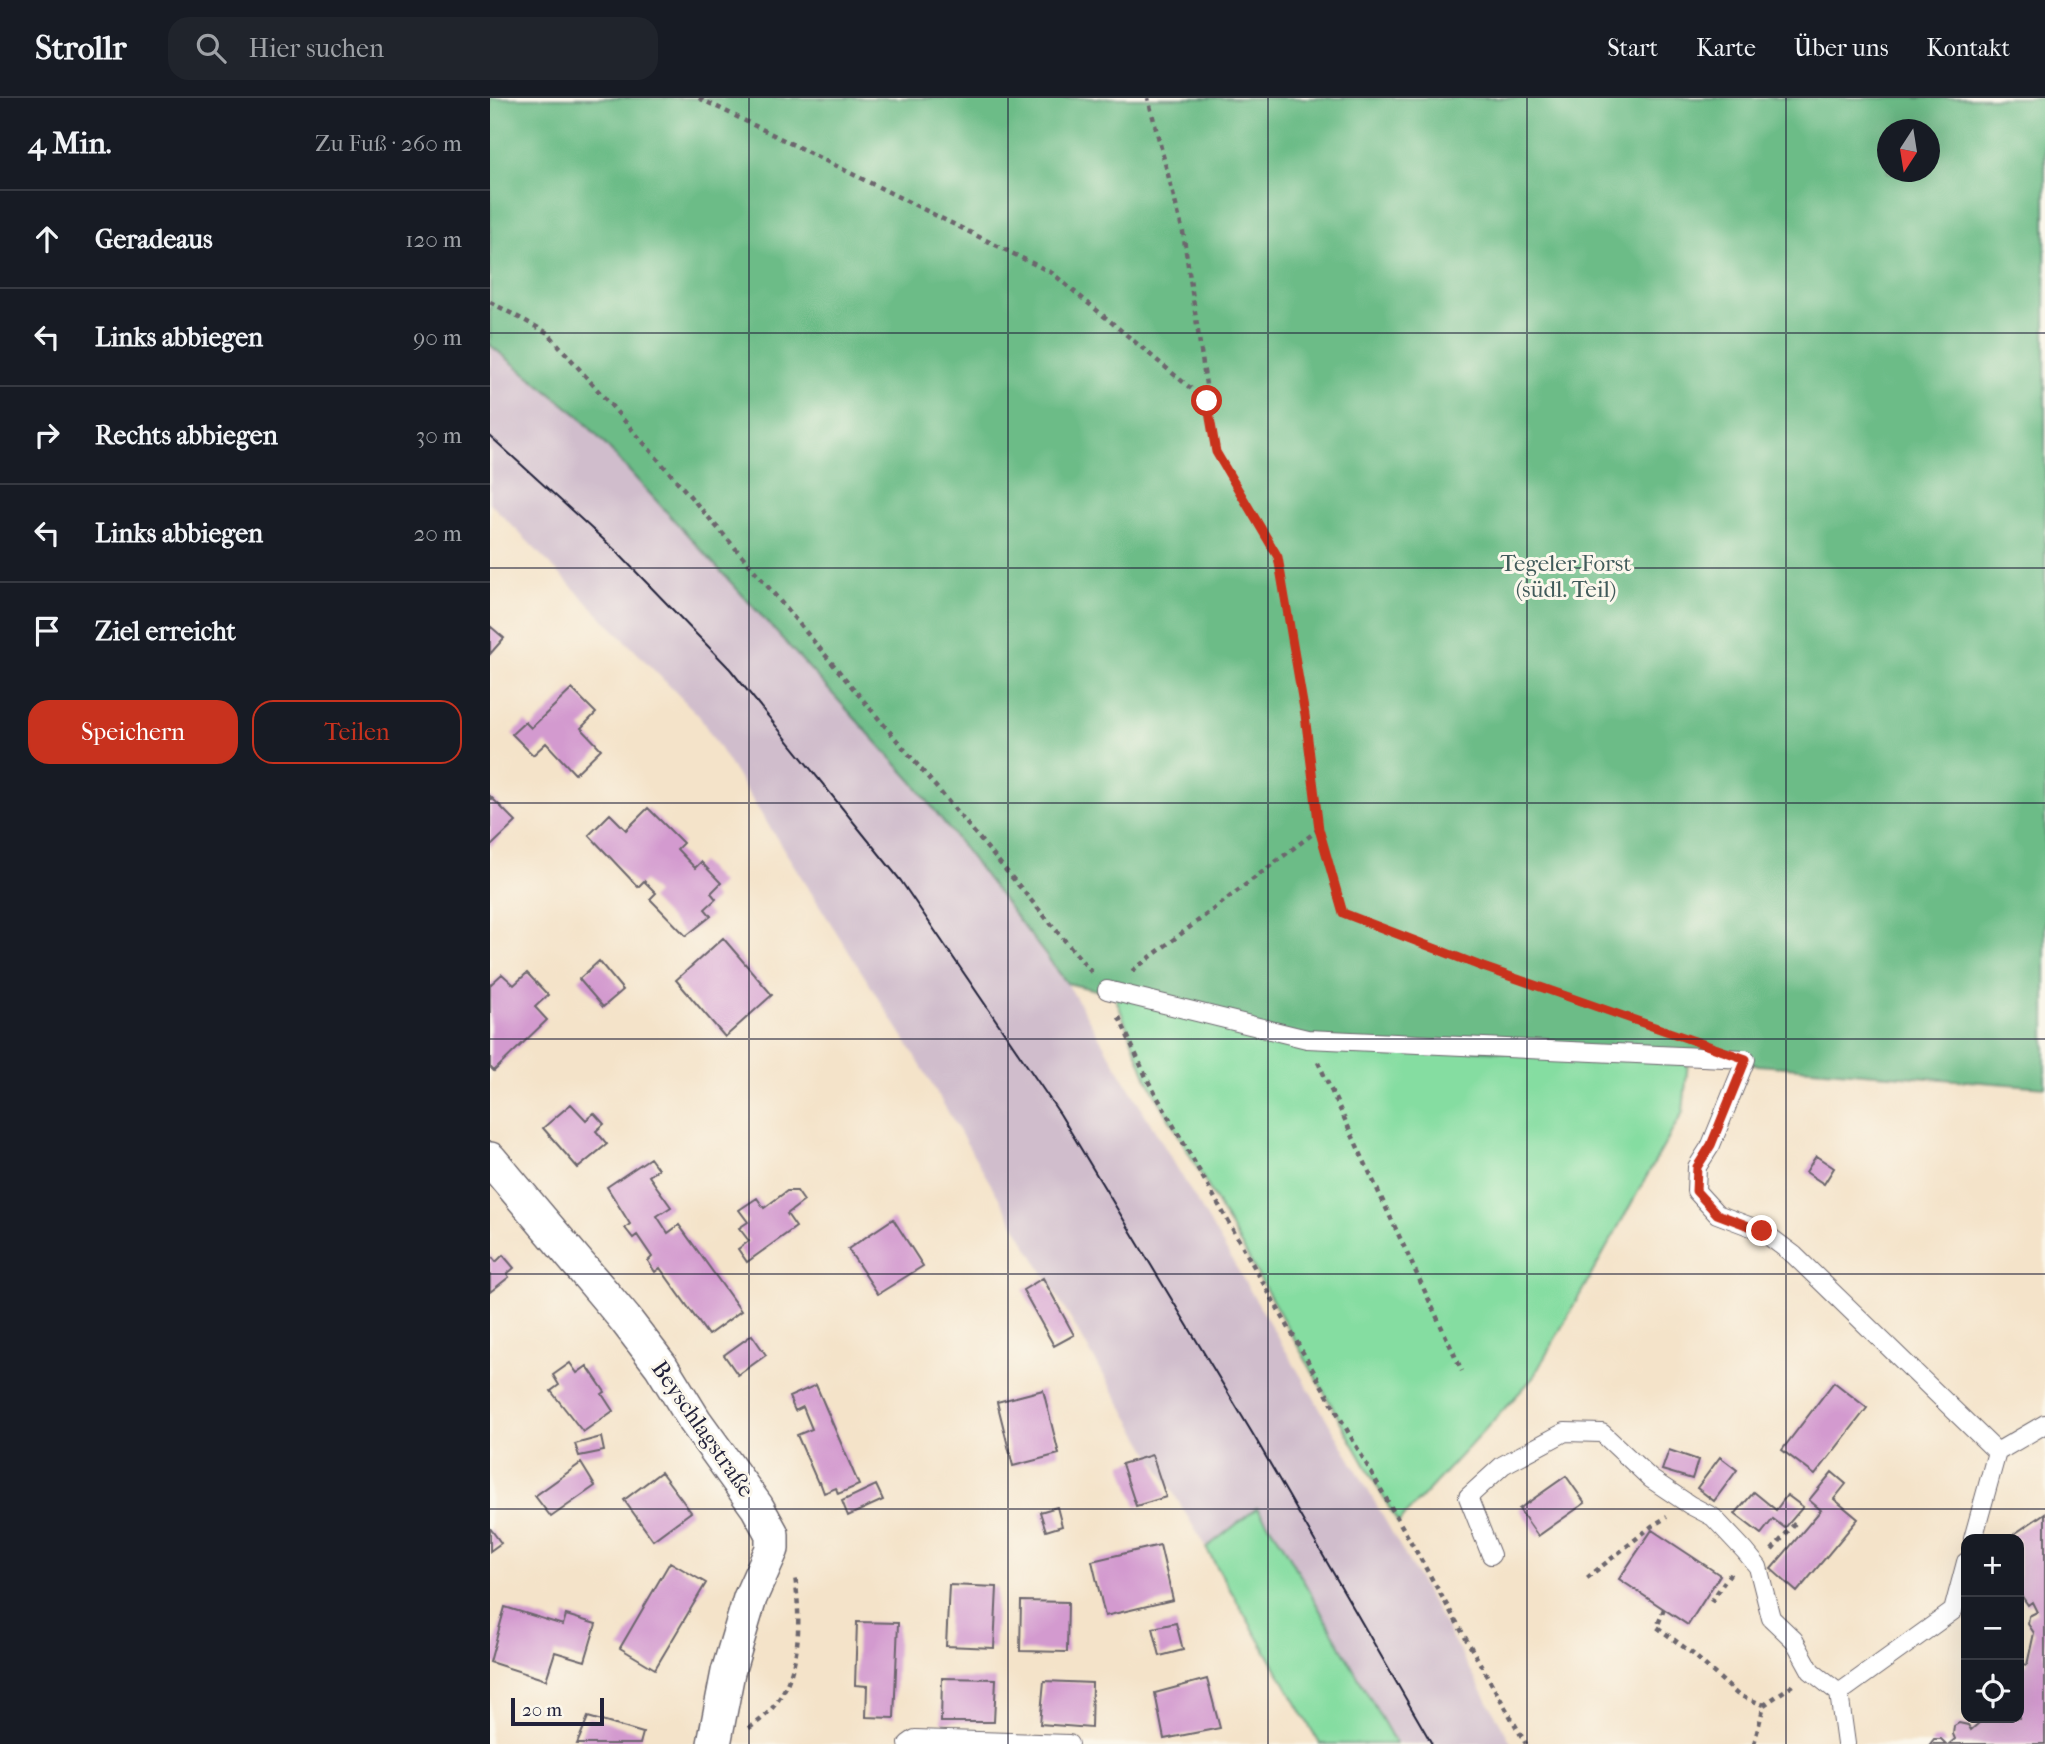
<!DOCTYPE html>
<html lang="de">
<head>
<meta charset="utf-8">
<style>
  body { margin:0; font-family:"IM FELL French Canon",serif; background:#20242c; color:#f1f3f6 }
  .controls { position:absolute; right:21px; bottom:21px; display:grid; overflow:hidden; border-radius:14px; box-shadow:0 7px 28px #0002 }
  .controls button { width:63px; height:63px; display:grid; place-items:center; padding:0; border:0; border-bottom:2px solid #363941; background:#171b24; color:#f1f3f6; font:35px sans-serif }
  .compass { position:absolute; left:1387px; top:21px; width:63px; height:63px; border-radius:50%; background:#171b24; box-shadow:0 7px 28px #0002; rotate:192deg }
  .scale { position:absolute; left:21px; bottom:18px; width:93px; box-sizing:border-box; padding-left:7px; border:4px solid #22223b; border-top:0; font-size:19px; line-height:24px; white-space:nowrap; color:#22223b; -webkit-text-stroke:5px #fbf7ec; paint-order:stroke }
  .stop { position:absolute; width:21px; height:21px; margin:-16px; border:5px solid #c8321e; border-radius:50%; background:#fff }
  .stop.end { background:#c8321e; border-color:#fff; box-shadow:0 2px 7px #0008 }
  .list { margin:0; padding:0; list-style:none }
  h2 { display:flex; justify-content:space-between; align-items:center; height:91px; margin:0; padding:0 28px; font-size:30px }
  h2 small { font-size:23px; font-weight:400; color:#9ea1a6 }
  .list li { display:grid; grid-template-columns:46px 1fr auto; gap:21px; align-items:center; box-sizing:border-box; height:98px; padding:0 28px; border-top:2px solid #363941 }
  .list b { display:block; font-size:26px; white-space:nowrap }
  .list em { font-size:23px; font-style:normal; color:#9ea1a6 }
  .actions { display:flex; gap:14px; padding:21px 28px }
  .actions a { flex:1; padding:16px 0; border:2px solid #c8321e; border-radius:21px; text-align:center; font-size:24px; color:#c8321e }
  .actions .main { background:#c8321e; color:#fff }
  .icon { flex:none; width:38px; height:38px; fill:none; stroke:currentColor; stroke-width:2; stroke-linecap:round; stroke-linejoin:round }
  .map { position:relative; flex:none; width:1555px; height:1646px; overflow:hidden }
  header { display:flex; align-items:center; gap:42px; box-sizing:border-box; height:98px; padding:0 35px; background:#171b24; border-bottom:2px solid #363941 }
  header strong { font-size:33px }
  nav { display:flex; gap:38px; margin-inline-start:auto; font-size:24px }
  .search { width:490px; height:63px; background:#20242c; display:flex; align-items:center; gap:18px; box-sizing:border-box; padding:0 24px; border-radius:21px; color:#9ea1a6; font-size:26px }
  main { display:flex }
  aside { flex:1; background:#171b24 }
  .map>svg:first-child { display:block }
</style>
</head>
<body>
<header>
<strong>Strollr</strong>
<div class="search"><svg class="icon" aria-label="search" viewBox="0 0 24 24"><circle cx="10" cy="10" r="6"/><path d="M15 15l6 6"/></svg>Hier suchen</div>
<nav><a>Start</a><a>Karte</a><a>Über uns</a><a>Kontakt</a></nav>
</header>
<main>
<aside>
<h2>4 Min.<small>Zu Fuß · 260 m</small></h2>
<ul class="list">
<li><svg class="icon" aria-label="ahead" viewBox="0 0 24 24"><path d="M12 20V5M6 11l6-6 6 6"/></svg><div><b>Geradeaus</b></div><em>120 m</em></li>
<li><svg class="icon" aria-label="left" viewBox="0 0 24 24"><path d="M17 20v-9H6M10 6l-5 5 5 5"/></svg><div><b>Links abbiegen</b></div><em>90 m</em></li>
<li><svg class="icon" aria-label="right" viewBox="0 0 24 24"><path d="M7 20v-9h11M14 6l5 5-5 5"/></svg><div><b>Rechts abbiegen</b></div><em>30 m</em></li>
<li><svg class="icon" aria-label="left" viewBox="0 0 24 24"><path d="M17 20v-9H6M10 6l-5 5 5 5"/></svg><div><b>Links abbiegen</b></div><em>20 m</em></li>
<li><svg class="icon" aria-label="arrive" viewBox="0 0 24 24"><path d="M6 21V4h12l-3 4 3 4H6"/></svg><div><b>Ziel erreicht</b></div></li>
</ul>
<div class="actions"><a class="main">Speichern</a><a>Teilen</a></div>
</aside>
<div class="map">
<svg width="1555" height="1646" viewBox="0 0 1555 1646">
  <rect width="100%" height="100%" fill="#fbf7ec"/>
  <filter id="ink" filterUnits="userSpaceOnUse"><feTurbulence type="fractalNoise" baseFrequency=".0143" numOctaves="2"/><feDisplacementMap in="SourceGraphic" scale="14" xChannelSelector="R" yChannelSelector="G"/><feConvolveMatrix kernelMatrix="1 2 1 2 8 2 1 2 1" color-interpolation-filters="sRGB"/></filter>
  <filter id="wash" filterUnits="userSpaceOnUse"><feTurbulence type="fractalNoise" baseFrequency=".00686" numOctaves="4" result="noise"/><feDisplacementMap in="SourceGraphic" scale="28" xChannelSelector="R" yChannelSelector="G"/><feGaussianBlur stdDeviation="1.57" result="paint"/><feColorMatrix in="noise" values="0 0 0 0 0 0 0 0 0 0 0 0 0 0 0 0 0 1.4 0 .05"/><feComposite in="paint" operator="in"/></filter>
  <g filter="url(#wash)">
    <rect width="100%" height="100%" fill="#f4e3c9"/>
    <path fill="#d0bdcc" d="M0 247 89 318 422 683 577 885 862 1364 1022 1646H832L422 953 209 618 0 405Z"/>
    <path fill="#85dda1" stroke="#54806e" stroke-width="2" d="M625 898 1198 963 1193 1014 1043 1280 908 1425 657 981Z
      M767 1410 792 1445 906 1646H830L716 1450Z"/>
    <path fill="#6cbc87" stroke="#476f61" stroke-width="2" fill-rule="evenodd" d="M0 0H1555V989L1242 965 819 944 577 885 422 683 89 318 0 247ZM1398 32H1440V74H1398Z"/>
    <g id="blocks">
      <path fill="#d39acf" d="M0 528 14 540 0 556Z
        M82 591 106 615 91 630 111 651 85 676 56 645 43 657 22 636 35 624 41 630Z
        M0 698 26 724 0 749Z
        M158 710 193 745 187 751 205 770 211 764 231 785 221 795 226 801 215 811 221 818 196 838 160 801 166 795 154 783 148 789 99 737 120 716 136 732Z
        M233 840 282 897 235 939 186 882Z
        M109 863 133 892 113 909 89 881Z
        M37 875 58 897 45 909 57 922 4 973 0 969V887L12 876 24 887Z
        M81 1006 96 1022 104 1015 114 1026 106 1033 117 1046 88 1070 53 1030Z
        M1326 1058 1344 1070 1334 1086 1316 1074Z
        M160 1060 168 1071 159 1078 181 1109 167 1118 178 1135 189 1127 251 1213 218 1237 170 1170 165 1174 158 1163 162 1159 147 1137 143 1140 135 1130 140 1126 117 1089Z
        M297 1093H307L314 1103 297 1116 306 1129 257 1164 248 1151 259 1143 249 1130 258 1124 249 1112 267 1100 274 1110Z
        M403 1121 433 1168 388 1196 358 1151Z
        M0 1156 6 1164 13 1157 24 1170 17 1176 19 1179 0 1194Z
        M553 1180 584 1237 564 1248 533 1192Z
        M262 1237 276 1257 248 1277 234 1257Z
        M80 1265 87 1275 97 1268 115 1294 112 1296 123 1313 93 1334 61 1293 69 1287 63 1277Z
        M1344 1284 1377 1310 1325 1377 1292 1352Z
        M326 1287 369 1387 348 1396 346 1390 334 1395 330 1384 328 1385 307 1337 322 1331 313 1309 305 1313 299 1299Z
        M553 1292 569 1356 523 1368 507 1304Z
        M111 1339 114 1353 89 1358 85 1346Z
        M1179 1352 1208 1362 1202 1381 1172 1372Z
        M662 1357 676 1399 646 1408 632 1366Z
        M1230 1359 1247 1372 1224 1403 1207 1390Z
        M91 1365 105 1388 61 1419 45 1398Z
        M171 1374 201 1414 163 1442 134 1402Z
        M1342 1374 1356 1386 1344 1401 1368 1421 1307 1494 1281 1471 1331 1412 1319 1402Z
        M1076 1378 1095 1405 1048 1438 1029 1411Z
        M386 1387 393 1402 358 1418 352 1403Z
        M1264 1394 1286 1412 1297 1397 1313 1409 1295 1430 1283 1421 1271 1436 1245 1416Z
        M567 1409 572 1428 556 1433 550 1414Z
        M1555 1415V1646H1459L1465 1641 1463 1636 1464 1628 1469 1625 1478 1627 1481 1632 1489 1625 1487 1620H1529V1565L1537 1567 1544 1535 1538 1526 1539 1518 1547 1514 1542 1504 1538 1507 1529 1494V1441H1517Z
        M0 1430 11 1445 0 1453Z
        M1162 1432 1230 1477 1198 1527 1129 1481Z
        M670 1447 683 1502 615 1518 602 1463Z
        M180 1464 216 1485 165 1571 130 1550Z
        M459 1487 507 1489 504 1550 456 1548Z
        M531 1503 578 1504 577 1554 530 1553Z
        M15 1509 73 1527 76 1517 106 1526 95 1563 65 1554 56 1582 0 1564Z
        M367 1524 408 1525 404 1620 376 1619 377 1588 365 1587Z
        M686 1525 693 1552 670 1558 663 1530Z
        M452 1580 506 1581 504 1624H451Z
        M717 1581 730 1630 674 1641 665 1595Z
        M554 1583 602 1585 601 1630 550 1626Z
        M98 1619 153 1635 150 1646H87Z
        M1444 1641H1451L1456 1646H1440Z"/>
    </g>
  </g>
  <g filter="url(#ink)">
    <use href="#blocks" fill-opacity="0" stroke="#6c666d" stroke-width="2"/>
    <g fill="none" stroke-linecap="round" stroke-linejoin="round">
      <g stroke="#6c666d" stroke-width="20">
        <path id="service" d="M617 892 817 941 1256 961 1221 1047 1207 1069 1206 1093 1227 1116 1272 1133 1304 1157 1507 1354
          M1483 1441 1507 1354 1555 1326
          M1001 1457 978 1399 1013 1367 1075 1334 1112 1335 1161 1381 1200 1407 1223 1419 1255 1453 1268 1469 1281 1520 1304 1542 1321 1573 1349 1595
          M418 1646 425 1641 579 1646
          M1356 1646 1349 1595 1463 1513 1476 1464"/>
      </g>
      <g stroke="#6c666d" stroke-width="36">
        <path id="minor" d="M0 1061 135 1221 171 1268 205 1323 267 1409 282 1436V1451L260 1500 238 1574 224 1646"/>
      </g>
      <path stroke="#6c666d" stroke-width="4.5" stroke-dasharray="5 5" stroke-linecap="butt" d="M209 0 562 175 716 303
        M0 204 58 235 253 459 603 876
        M829 731 853 815 993 869 1172 931
        M642 873 829 731 815 617 788 459 726 353 693 134 658 0
        M629 919 657 981 1036 1646
        M828 964 972 1273
        M1282 1452 1307 1423
        M1097 1480 1162 1428 1177 1419
        M1221 1504 1241 1474
        M1174 1511 1167 1529 1203 1556 1248 1597 1274 1607
        M259 1630C312 1597 312 1533 305 1478
        M1264 1646 1274 1607 1304 1586"/>
      <use href="#service" stroke="#fff" stroke-width="18"/>
      <use href="#minor" stroke="#fff" stroke-width="33"/>
      <path stroke="#22223b" stroke-width="2" d="M0 338 125 452 240 571 411 783 570 1016 764 1338 942 1646"/>
    </g>
  </g>
  <g fill="none" stroke-linecap="round" stroke-linejoin="round" filter="url(#ink)">
    <path stroke="#c8321e" stroke-width="9" d="M717 303 726 354 788 459 815 617 829 731 853 815 993 869 1256 961 1221 1047 1207 1069 1206 1093 1227 1116 1272 1133"/>
  </g>
  <path fill="none" stroke="#22223b" stroke-width="2" stroke-opacity="0.55" d="M259 0V1646M518 0V1646M778 0V1646M1037 0V1646M1296 0V1646M0 235H1555M0 470H1555M0 705H1555M0 941H1555M0 1176H1555M0 1411H1555"/>
  <g text-anchor="middle" dominant-baseline="central" stroke-width="6" stroke-linejoin="round" paint-order="stroke">
    <g font-size="23" fill="#405a5a" stroke="#fbf7ec">
      <text x="1076" y="465">Tegeler Forst<tspan x="1076" dy="26">(südl. Teil)</tspan></text>
    </g>
    <g font-size="23" fill="#22223b" stroke="#fbf7ec">
      <text transform="translate(213 1331) rotate(55)">Beyschlagstraße</text>
    </g>
  </g>
</svg>
<div class="controls">
<button>+</button>
<button>−</button>
<button><svg class="icon" aria-label="locate" viewBox="0 0 24 24"><circle cx="12" cy="12" r="6"/><path d="M12 2v4M12 18v4M2 12h4M18 12h4"/></svg></button>
</div>
<svg class="compass" viewBox="-18 -18 36 36"><path d="M0-13l5 13h-10z" fill="#e53935"/><path d="M0 13l5-13h-10z" fill="#9ea1a6"/></svg>
<div class="scale">20 m</div>
<div class="stop" style="left:717px;top:303px"></div>
<div class="stop end" style="left:1272px;top:1133px"></div>
</div>
</main>
</body>
</html>
